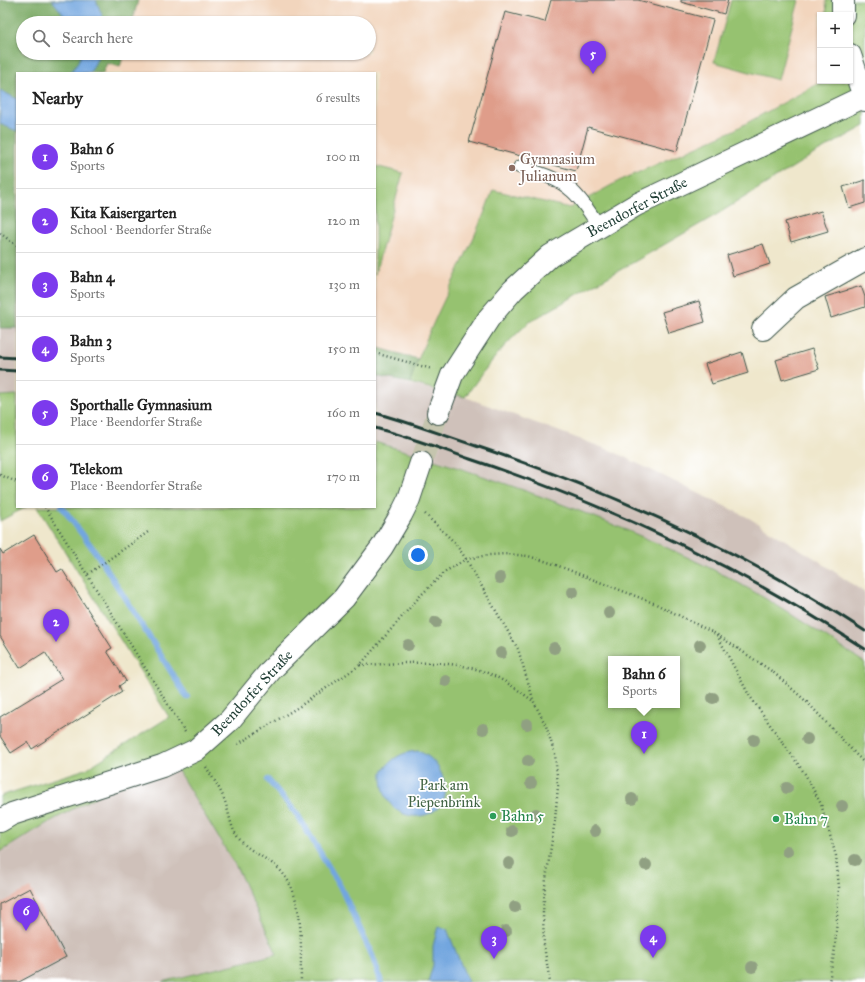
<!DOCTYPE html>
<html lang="en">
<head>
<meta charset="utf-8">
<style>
  body { margin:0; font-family:"IM FELL Great Primer",serif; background:#f6f6f6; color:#222 }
  .controls { position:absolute; right:12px; top:12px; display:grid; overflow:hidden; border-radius:0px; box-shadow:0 1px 3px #0004 }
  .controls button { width:36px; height:36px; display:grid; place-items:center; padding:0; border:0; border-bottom:1px solid #e0e0e0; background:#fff; color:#222; font:20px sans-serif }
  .you { position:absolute; left:418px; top:555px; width:14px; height:14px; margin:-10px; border:3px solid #fff; border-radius:50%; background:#1a73e8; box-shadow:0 0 0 6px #1a73e833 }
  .badge { display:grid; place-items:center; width:26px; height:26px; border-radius:50%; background:#7c3aed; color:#fff; font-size:13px; font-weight:700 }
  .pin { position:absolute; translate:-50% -33px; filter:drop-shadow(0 1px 2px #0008) }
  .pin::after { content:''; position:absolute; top:21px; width:14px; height:12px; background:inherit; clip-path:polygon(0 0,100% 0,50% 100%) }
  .popup { position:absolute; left:608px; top:656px; width:72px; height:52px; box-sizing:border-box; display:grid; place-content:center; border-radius:0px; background:#fff; filter:drop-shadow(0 1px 3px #0005); font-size:13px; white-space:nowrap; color:#767676 }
  .popup b { font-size:15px; color:#222 }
  .popup::after { content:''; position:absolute; left:50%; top:100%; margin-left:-8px; border:8px solid transparent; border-top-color:#fff }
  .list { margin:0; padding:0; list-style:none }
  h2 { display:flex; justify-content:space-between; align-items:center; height:52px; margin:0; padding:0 16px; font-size:17px }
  h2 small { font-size:13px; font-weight:400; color:#767676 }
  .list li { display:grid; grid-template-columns:26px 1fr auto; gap:12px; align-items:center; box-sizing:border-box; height:64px; padding:0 16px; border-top:1px solid #e0e0e0 }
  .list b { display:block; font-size:15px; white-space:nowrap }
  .list p { margin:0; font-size:13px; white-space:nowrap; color:#767676 }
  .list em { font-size:13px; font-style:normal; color:#767676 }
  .icon { flex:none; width:22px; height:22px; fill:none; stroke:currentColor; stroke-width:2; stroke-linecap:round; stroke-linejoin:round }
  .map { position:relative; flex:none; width:865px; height:982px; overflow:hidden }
  .search { position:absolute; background:#fff; box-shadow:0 1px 3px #0004; left:16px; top:16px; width:360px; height:44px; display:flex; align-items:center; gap:10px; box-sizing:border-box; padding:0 14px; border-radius:22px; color:#767676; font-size:15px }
  .panel { position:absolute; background:#fff; box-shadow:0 1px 3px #0004; left:16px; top:72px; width:360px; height:436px; border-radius:0px }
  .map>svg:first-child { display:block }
</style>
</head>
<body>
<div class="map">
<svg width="865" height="982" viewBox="0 0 865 982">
  <rect width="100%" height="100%" fill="#fff"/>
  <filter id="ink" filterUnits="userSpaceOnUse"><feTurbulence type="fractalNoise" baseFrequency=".025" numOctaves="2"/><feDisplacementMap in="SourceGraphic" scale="8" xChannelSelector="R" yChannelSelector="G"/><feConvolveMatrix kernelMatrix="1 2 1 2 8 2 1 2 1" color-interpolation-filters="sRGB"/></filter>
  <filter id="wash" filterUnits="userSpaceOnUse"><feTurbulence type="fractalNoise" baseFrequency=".012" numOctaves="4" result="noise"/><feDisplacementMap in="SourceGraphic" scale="16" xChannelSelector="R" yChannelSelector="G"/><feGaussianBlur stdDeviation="0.9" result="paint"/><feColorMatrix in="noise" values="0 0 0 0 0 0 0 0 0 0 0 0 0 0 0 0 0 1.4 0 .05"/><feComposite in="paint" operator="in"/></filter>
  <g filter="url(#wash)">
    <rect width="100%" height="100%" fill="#efe7cc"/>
    <path fill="#f2d5bd" d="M138 0H826L827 15H820V81H823L734 130 619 181 570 208 493 190 483 220 418 359 375 347V73H103L107 63 120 67 124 53H369V23H132Z"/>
    <path fill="#cfc1ba" d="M0 328H17V395L0 396Z
      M375 376 465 397 612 451 749 518 816 559 865 593V663L790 614 713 570 583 513 517 488 448 464 375 442Z
      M169 756 237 868 277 954 162 982H0V852L44 825Z"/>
    <path fill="#96c26f" stroke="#5a8052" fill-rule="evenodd" d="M731 0H799L778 80 714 62Z
      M826 0H865V126L814 154 716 215 531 321C504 343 485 369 465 397L410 383C431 316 470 256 493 190L570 208 619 181 734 130 823 81H850V15H827Z
      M375 166 403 173 375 274Z
      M17 395V507H26L0 521V396Z
      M375 442C490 476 604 516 712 569 766 596 815 630 865 663V982H162L277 954 237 868 169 756 44 825 0 852V796L86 769 169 717 37 507H375ZM611 659H677V705H611Z"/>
    <path fill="#78a862" stroke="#4c724b" d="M0 0H138L132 23H23V53H124L120 67 107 63 103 73H17V328H0Z
      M375 347 418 359 410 383 375 376Z"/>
    <path fill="#72a6df" stroke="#48728a" d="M52 0H96L105 23H70Z
      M82 53H100L90 73H70L77 64Z
      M0 90 17 99V131L0 124Z
      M418 751C430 756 436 762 441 773 466 822 379 839 382 772 392 758 401 752 418 751Z
      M438 926 447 929 468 982H428L433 965V946Z"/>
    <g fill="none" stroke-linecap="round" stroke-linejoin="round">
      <path stroke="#72a6df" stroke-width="6" d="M62 507 97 554 187 697
        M268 780 297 814 340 886 372 955 381 982"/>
    </g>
    <g id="blocks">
      <path fill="#df9d8a" d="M551 0H638L713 20 677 151 588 127 576 171 469 142 505 12 545 22Z
        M681 0H728L724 14 681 2Z
        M865 180V203L849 208 843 187Z
        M821 211 828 231 791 242 785 222Z
        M763 244 770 264 733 276 727 255Z
        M861 286 865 297V307L831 318 825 297Z
        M699 301 705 322 669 333 662 312Z
        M812 349 819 369 782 380 776 360Z
        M742 352 748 373 712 384 705 364Z
        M34 535 57 572 62 569 112 648 107 651 126 681 119 686 122 692 32 749 28 742 11 753 0 736V717L62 679 45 652 20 668 0 636V549L3 554Z
        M30 888 66 957 19 982H0V904Z"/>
    </g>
  </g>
  <g filter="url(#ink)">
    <use href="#blocks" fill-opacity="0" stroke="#3e564b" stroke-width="1"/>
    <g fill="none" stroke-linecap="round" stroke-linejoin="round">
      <path stroke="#c5c5ae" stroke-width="22" stroke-dasharray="22 11" stroke-linecap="butt" d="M421 463 438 413"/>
      <g stroke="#3e564b" stroke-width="15">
        <path id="lane" d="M520 167C538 173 556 177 571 190 582 199 591 215 599 226"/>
      </g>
      <g stroke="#3e564b" stroke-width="24">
        <path id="street" d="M843 0V15
          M850 55 865 100
          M763 329 796 298 865 259
          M438 413 452 375 489 318 513 290 550 256 636 205 863 97
          M0 821 12 814 162 766 196 750 230 720 271 670 344 598 382 547 401 515 409 499 421 463"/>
      </g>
      <path stroke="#3e564b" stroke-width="2.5" stroke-dasharray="1 3" stroke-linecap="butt" d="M0 233 17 246
        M375 353 432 369
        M0 475 17 482
        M45 507 185 732
        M425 514 455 543 466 559 518 649 534 702 546 726 555 754 558 786 555 820 545 886 543 913 544 946 550 982
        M88 574 148 532
        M717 635 749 695 805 774 821 804 836 856 839 887 835 948 829 982
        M360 665C402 664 450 657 490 674 506 681 520 691 534 702
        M238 744 300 706 360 665 421 595 446 571 466 559 489 555 508 554 528 556 551 563 656 604 716 634 773 672 808 703 865 764
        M206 767C212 777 220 788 224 799 229 811 230 826 237 836 248 852 267 857 280 870 306 898 300 947 301 982"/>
      <use href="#lane" stroke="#fff" stroke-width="13"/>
      <use href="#street" stroke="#fff" stroke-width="22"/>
      <path stroke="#1f3d34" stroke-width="3" d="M0 357 17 358
        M0 370 17 371
        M375 413C409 422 442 435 476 446 613 492 744 552 865 631
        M375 428C407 436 439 448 470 459 612 506 740 567 865 649"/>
    </g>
    <g fill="#90a082">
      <circle cx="500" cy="578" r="6"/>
      <circle cx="573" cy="592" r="6"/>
      <circle cx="609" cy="613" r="6"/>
      <circle cx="436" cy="622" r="6"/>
      <circle cx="408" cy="645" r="6"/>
      <circle cx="700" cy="645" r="6"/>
      <circle cx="554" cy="648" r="6"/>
      <circle cx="501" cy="653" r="6"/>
      <circle cx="446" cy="681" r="6"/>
      <circle cx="713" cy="698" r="6"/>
      <circle cx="527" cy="724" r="6"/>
      <circle cx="483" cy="729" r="6"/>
      <circle cx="807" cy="739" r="6"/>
      <circle cx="754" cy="740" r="6"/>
      <circle cx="528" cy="761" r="6"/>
      <circle cx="531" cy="783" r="6"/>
      <circle cx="787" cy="788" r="6"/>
      <circle cx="632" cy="799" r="6"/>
      <circle cx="842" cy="806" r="6"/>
      <circle cx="536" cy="814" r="6"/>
      <circle cx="512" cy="831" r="6"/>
      <circle cx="595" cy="831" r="6"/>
      <circle cx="787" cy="851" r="6"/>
      <circle cx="855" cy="860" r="6"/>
      <circle cx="509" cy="863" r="6"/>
      <circle cx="646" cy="865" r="6"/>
      <circle cx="515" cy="907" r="6"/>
      <circle cx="506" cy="931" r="6"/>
      <circle cx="752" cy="967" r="6"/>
    </g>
  </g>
  <circle fill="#8d6e63" stroke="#fff" stroke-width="1.5" cx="512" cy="168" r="4"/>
  <g fill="#2e9e5b" stroke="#fff" stroke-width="1.5">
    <circle cx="493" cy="816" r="4"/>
    <circle cx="776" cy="819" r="4"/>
  </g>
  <g text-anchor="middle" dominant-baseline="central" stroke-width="3.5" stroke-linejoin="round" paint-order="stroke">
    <g font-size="15" fill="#785e54" stroke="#fff" text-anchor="start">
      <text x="520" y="159">Gymnasium<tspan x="520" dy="17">Julianum</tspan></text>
    </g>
    <g font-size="15" fill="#1f3d34" stroke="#fff">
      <text transform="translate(637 207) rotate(-28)">Beendorfer Straße</text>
      <text transform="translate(252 693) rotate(-47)">Beendorfer Straße</text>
    </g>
    <g font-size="15" fill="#436546" stroke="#fff">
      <text x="444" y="785">Park am<tspan x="444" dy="17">Piepenbrink</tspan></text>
    </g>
    <g font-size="15" fill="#27864d" stroke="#fff" text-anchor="start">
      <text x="501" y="816">Bahn 5</text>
      <text x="784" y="819">Bahn 7</text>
    </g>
  </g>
</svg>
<div class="controls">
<button>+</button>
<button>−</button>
</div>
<div class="you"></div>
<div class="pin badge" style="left:644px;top:754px">1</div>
<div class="popup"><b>Bahn 6</b>Sports</div>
<div class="pin badge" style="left:56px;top:642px">2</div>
<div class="pin badge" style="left:494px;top:959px">3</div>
<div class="pin badge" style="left:653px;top:958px">4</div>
<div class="pin badge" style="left:593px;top:74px">5</div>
<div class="pin badge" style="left:26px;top:931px">6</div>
<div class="search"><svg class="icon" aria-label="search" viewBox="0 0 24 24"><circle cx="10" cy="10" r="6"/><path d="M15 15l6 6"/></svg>Search here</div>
<section class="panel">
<h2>Nearby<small>6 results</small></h2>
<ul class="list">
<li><span class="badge">1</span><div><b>Bahn 6</b><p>Sports</p></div><em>100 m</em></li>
<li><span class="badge">2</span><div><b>Kita Kaisergarten</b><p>School · Beendorfer Straße</p></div><em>120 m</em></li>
<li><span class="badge">3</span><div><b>Bahn 4</b><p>Sports</p></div><em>130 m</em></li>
<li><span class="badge">4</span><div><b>Bahn 3</b><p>Sports</p></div><em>150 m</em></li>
<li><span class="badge">5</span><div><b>Sporthalle Gymnasium</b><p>Place · Beendorfer Straße</p></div><em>160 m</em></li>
<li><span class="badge">6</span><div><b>Telekom</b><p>Place · Beendorfer Straße</p></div><em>170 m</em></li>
</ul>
</section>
</div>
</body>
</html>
